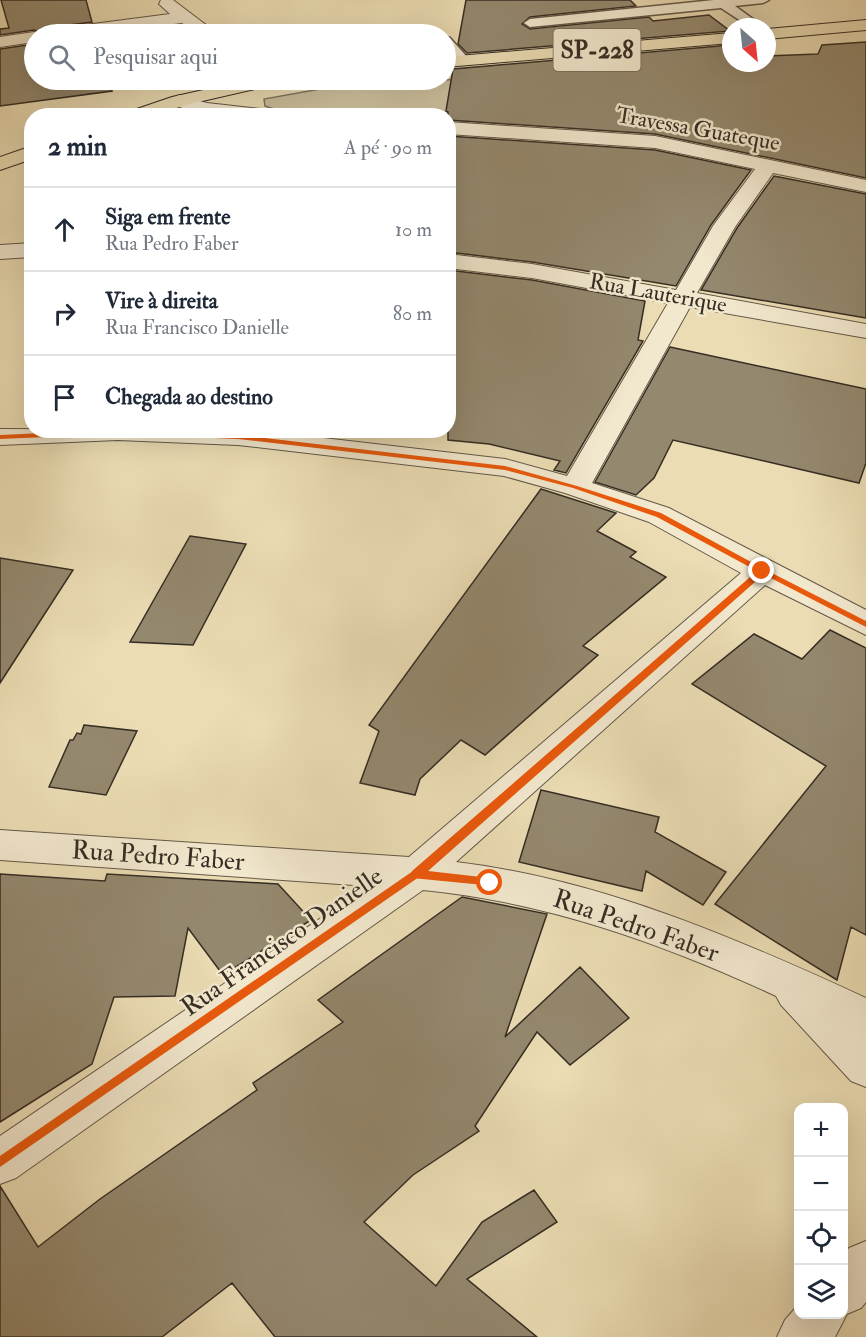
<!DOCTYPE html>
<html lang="pt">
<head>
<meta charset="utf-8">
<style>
  body { margin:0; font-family:"IM FELL Double Pica",serif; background:#f2f2f3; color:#1f2937 }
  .controls { position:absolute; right:18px; bottom:18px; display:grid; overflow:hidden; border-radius:12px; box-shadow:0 6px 24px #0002 }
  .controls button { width:54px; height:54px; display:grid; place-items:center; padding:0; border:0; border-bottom:2px solid #e0e1e3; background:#fff; color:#1f2937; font:30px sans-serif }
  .compass { position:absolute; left:722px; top:18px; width:54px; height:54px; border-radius:50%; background:#fff; box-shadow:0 6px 24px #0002; rotate:153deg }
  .stop { position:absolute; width:18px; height:18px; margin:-14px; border:4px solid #ea580c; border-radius:50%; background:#fff }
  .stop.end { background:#ea580c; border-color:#fff; box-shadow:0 2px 6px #0008 }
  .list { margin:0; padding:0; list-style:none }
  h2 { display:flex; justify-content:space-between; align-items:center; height:78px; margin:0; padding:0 24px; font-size:26px }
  h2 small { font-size:20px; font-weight:400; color:#747a83 }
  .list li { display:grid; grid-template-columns:39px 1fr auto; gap:18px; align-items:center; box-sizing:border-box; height:84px; padding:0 24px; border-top:2px solid #e0e1e3 }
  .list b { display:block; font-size:22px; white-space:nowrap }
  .list p { margin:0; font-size:20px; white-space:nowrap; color:#747a83 }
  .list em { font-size:20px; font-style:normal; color:#747a83 }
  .icon { flex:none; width:33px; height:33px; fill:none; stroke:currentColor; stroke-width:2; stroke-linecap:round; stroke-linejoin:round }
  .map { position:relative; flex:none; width:866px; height:1337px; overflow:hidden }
  .search { position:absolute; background:#fff; box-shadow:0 6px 24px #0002; left:24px; top:24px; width:432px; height:66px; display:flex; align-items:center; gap:15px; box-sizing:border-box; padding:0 21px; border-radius:33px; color:#747a83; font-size:22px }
  .panel { position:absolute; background:#fff; box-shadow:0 6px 24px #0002; left:24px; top:108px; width:432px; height:330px; border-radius:24px }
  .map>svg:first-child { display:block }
</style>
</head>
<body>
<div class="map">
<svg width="866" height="1337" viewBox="0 0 866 1337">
  <rect width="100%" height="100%" fill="#ebdcb3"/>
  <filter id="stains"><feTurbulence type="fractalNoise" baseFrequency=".00333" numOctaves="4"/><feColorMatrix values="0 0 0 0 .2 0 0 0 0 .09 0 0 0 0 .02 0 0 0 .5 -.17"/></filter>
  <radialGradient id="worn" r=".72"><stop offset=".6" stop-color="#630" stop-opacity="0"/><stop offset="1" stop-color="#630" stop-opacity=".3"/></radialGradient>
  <path fill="#ccbe9b" stroke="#817660" stroke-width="1.5" d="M481 78 455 109 471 126 449 124 448 116C399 116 309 123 265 106L264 99 337 86Z"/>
  <path fill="#94886e" stroke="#362d24" stroke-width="1.5" d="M1 0H86L92 22 54 27 43 33 34 30 0 35V29L9 28Z
    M466 0H630L636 6 530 17 522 24 530 29 649 17 653 21 709 15 730 31 467 53 458 44Z
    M866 42V178L655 134 448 120V112L446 111 453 69 731 45V63H767V56L818 54 822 45Z
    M34 44V80H109L112 91 0 106V49Z
    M448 136 655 150 751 170 711 225 676 286 532 262 448 252Z
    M774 176 866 194V318L701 290 737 228Z
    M448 270 532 280 645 301 638 340 643 341 566 473 554 470 560 461 489 444 448 440Z
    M670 347 866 389V463L859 483 673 440 654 478 636 495 595 482Z
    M541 489 616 513 597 531 636 552 630 557 666 577 583 646 598 655 485 755 461 740 420 779 415 795 360 783 379 731 369 725Z
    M190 536 246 544 193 645 130 642Z
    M0 558 73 570 0 683Z
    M830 630 866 648V935L851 927 837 980 715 904 826 766 692 684 754 634 802 659Z
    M84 725 137 731 106 795 49 787 70 740H73L77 733 81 734Z
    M541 790 659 817 655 832 726 872 703 905 646 871 642 891 519 862Z
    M0 874 105 881 107 874 278 884 311 920 223 975 188 928 175 996 114 997 92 1064 0 1122Z
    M462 897 547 914 505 1037 580 967 629 1018 570 1065 537 1032 475 1126 479 1131 413 1175 364 1222 436 1286 482 1222 534 1190 557 1222 467 1279 537 1337H275L232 1283 162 1337H0V1186L38 1247 100 1199 257 1090 253 1083 343 1022 318 1000Z"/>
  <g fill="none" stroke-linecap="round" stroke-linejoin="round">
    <g stroke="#635948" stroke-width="3">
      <path id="lane" d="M714 0H769L763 3 735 6 764 27H750L721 8 530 27 524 23 530 19Z
        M446 37 450 38 468 58V64H460L446 48Z"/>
    </g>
    <g stroke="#635948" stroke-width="2">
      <path id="street" d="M161 0H173L218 34H198L182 23 91 34H45L54 29 170 14 159 4Z
        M34 32 41 34H34V42L0 47V37Z
        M179 95 207 103 269 110 278 116H211L172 105 169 101Z
        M448 122 655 136 866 180V192L773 173 735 227 697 293 866 324V338L690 307 592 483 669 508 866 610V635L765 585 456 862C599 879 736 938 866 998V1087L851 1081 781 1005 776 996C664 944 547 902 423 890L16 1178 0 1184V1136L368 886 0 860V830L409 857 741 573 649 522 565 493 504 476 238 445 118 440 0 445V429L253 430 505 459 567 476 668 303 532 278 448 268V254L532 264 676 290 713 226 755 169 655 148 448 134Z
        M32 243V257L0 259V245Z
        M866 1241V1302L861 1308 847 1314 835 1337H777L785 1320 798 1305V1314H844V1255L849 1248Z"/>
    </g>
    <g stroke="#362d24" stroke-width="2">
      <path id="primary" d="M866 20V30L767 39V29Z
        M731 33V43L446 67V57Z
        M248 80H279L277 84 185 105 155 116H126L128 112 172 97Z
        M32 146V159L0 170V157Z"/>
    </g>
    <use href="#lane" fill="#f2e8ce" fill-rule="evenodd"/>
    <use href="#street" fill="#f2e8ce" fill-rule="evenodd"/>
    <use href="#primary" fill="#ebdcb3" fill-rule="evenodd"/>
    <g stroke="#f2e8ce" stroke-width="3">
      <path id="cycleway" d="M110 430 238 435 505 466 577 486 661 513 764 569 866 621V627L763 574 419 877 0 1167V1156L413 871 757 571 657 517 573 488 505 470 238 439 118 434 0 439V435Z"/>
    </g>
    <use href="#cycleway" fill="#e8590c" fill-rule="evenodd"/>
  </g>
  <path fill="#ea580c" d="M762 568 766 571 765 573 428 871 490 878 496 883 494 886 412 878V871Z"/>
  <g text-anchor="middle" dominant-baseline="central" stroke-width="5" stroke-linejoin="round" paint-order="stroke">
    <g font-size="22" fill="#362d24" stroke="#f2e8ce">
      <text transform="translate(698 129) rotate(10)">Travessa Guateque</text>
      <text transform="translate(658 293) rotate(10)">Rua Lauterique</text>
    </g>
    <rect fill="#f2e8ce" stroke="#6e6557" stroke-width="1.5" x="553.5" y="29" width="87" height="42" rx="4.5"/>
    <g font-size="24" font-weight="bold" fill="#362d24">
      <text x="597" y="50">SP-228</text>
    </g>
    <g font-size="26" fill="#362d24" stroke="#f2e8ce">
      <text transform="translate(158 856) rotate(4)">Rua Pedro Faber</text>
      <text transform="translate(636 926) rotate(19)">Rua Pedro Faber</text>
      <text transform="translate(282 942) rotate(-35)">Rua Francisco Danielle</text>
    </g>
  </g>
  <rect width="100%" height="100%" filter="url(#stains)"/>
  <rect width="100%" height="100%" fill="url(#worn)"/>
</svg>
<div class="controls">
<button>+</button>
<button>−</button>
<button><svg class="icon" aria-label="locate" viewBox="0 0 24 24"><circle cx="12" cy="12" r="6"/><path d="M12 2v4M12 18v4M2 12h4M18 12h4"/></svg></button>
<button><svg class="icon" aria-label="layers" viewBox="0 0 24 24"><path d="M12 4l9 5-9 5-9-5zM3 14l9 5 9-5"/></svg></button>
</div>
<svg class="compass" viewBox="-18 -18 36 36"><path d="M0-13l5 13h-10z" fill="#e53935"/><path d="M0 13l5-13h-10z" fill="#747a83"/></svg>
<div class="stop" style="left:490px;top:883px"></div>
<div class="stop end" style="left:762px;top:571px"></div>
<div class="search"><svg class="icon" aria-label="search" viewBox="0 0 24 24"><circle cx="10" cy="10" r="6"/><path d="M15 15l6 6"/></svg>Pesquisar aqui</div>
<section class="panel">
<h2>2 min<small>A pé · 90 m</small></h2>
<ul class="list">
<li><svg class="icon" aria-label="ahead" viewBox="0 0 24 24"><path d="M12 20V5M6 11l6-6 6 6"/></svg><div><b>Siga em frente</b><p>Rua Pedro Faber</p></div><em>10 m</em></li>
<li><svg class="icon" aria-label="right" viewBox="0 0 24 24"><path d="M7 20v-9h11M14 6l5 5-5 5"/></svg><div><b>Vire à direita</b><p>Rua Francisco Danielle</p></div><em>80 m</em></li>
<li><svg class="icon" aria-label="arrive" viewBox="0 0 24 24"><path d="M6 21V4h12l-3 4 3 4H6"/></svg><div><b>Chegada ao destino</b></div></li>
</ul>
</section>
</div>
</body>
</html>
